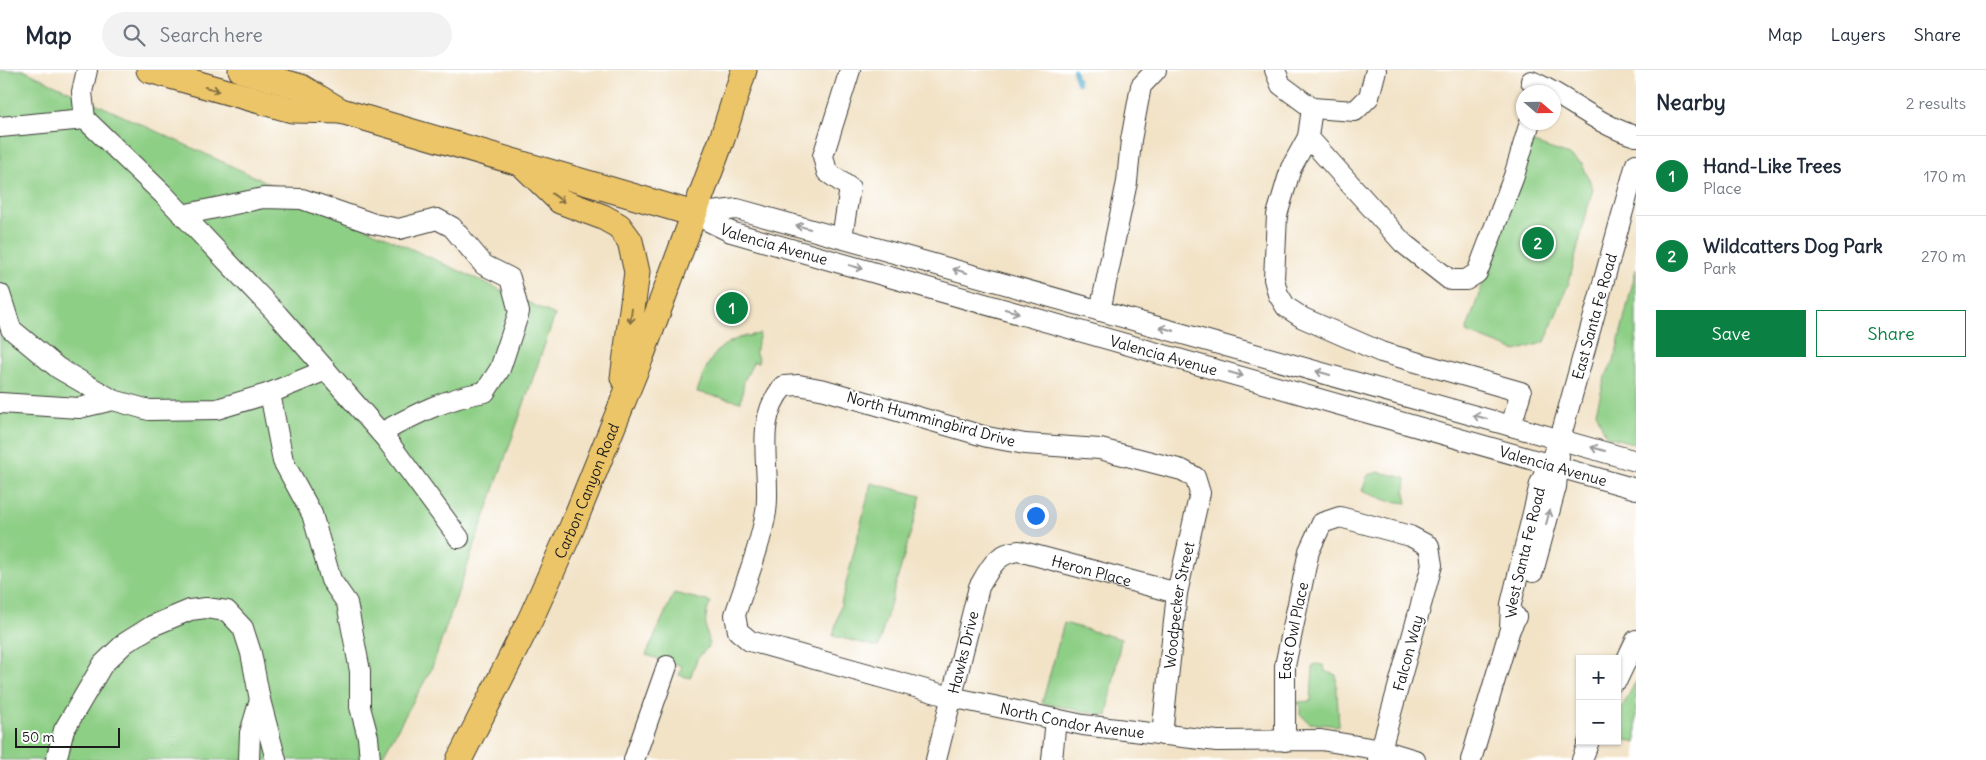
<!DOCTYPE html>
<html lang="en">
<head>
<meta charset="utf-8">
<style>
  body { margin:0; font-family:Delius,sans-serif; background:#f2f2f3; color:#1f2937 }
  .controls { position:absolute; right:15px; bottom:15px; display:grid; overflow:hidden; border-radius:0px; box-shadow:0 1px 4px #0004 }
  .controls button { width:45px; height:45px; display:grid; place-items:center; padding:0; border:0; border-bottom:1px solid #e0e1e3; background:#fff; color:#1f2937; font:25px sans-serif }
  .compass { position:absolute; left:1516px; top:15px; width:45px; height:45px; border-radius:50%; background:#fff; box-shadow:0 1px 4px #0004; rotate:110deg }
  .scale { position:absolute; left:15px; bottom:12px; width:105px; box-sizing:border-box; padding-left:5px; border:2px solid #1c1c1c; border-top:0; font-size:14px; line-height:18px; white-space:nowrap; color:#1c1c1c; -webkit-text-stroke:4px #fff; paint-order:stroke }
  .you { position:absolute; left:1035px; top:445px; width:18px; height:18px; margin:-12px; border:4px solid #fff; border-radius:50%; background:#1a73e8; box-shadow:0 0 0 8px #1a73e833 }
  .badge { display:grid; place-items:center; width:32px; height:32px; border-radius:50%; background:#0b8043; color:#fff; font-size:16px; font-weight:700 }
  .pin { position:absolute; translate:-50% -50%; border:2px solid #fff; box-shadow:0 1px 5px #0006 }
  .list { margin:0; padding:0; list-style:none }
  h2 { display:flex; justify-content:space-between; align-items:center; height:65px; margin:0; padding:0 20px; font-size:21px }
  h2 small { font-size:16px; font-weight:400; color:#747a83 }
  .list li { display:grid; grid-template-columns:32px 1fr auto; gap:15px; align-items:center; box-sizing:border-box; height:80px; padding:0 20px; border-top:1px solid #e0e1e3 }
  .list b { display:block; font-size:19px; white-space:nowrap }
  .list p { margin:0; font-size:16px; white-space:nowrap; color:#747a83 }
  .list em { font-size:16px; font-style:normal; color:#747a83 }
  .actions { display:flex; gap:10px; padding:15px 20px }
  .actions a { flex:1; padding:11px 0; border:1px solid #0b8043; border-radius:0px; text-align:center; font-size:18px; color:#0b8043 }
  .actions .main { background:#0b8043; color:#fff }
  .icon { flex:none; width:28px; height:28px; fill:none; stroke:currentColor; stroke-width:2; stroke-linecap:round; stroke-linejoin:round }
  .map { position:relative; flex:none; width:1636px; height:690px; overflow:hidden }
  header { display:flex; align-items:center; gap:30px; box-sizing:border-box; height:70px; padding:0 25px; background:#fff; border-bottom:1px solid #e0e1e3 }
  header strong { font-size:24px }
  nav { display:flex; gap:28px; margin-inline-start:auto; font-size:18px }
  .search { width:350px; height:45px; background:#f2f2f3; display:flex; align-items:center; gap:12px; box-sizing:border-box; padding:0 18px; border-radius:28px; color:#747a83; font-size:19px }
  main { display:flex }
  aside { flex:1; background:#fff }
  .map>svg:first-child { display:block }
</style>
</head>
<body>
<header>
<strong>Map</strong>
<div class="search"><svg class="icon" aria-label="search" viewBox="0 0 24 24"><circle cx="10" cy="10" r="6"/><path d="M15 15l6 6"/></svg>Search here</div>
<nav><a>Map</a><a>Layers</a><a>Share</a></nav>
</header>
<main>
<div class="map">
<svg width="1636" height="690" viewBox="0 0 1636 690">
  <rect width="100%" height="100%" fill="#fff"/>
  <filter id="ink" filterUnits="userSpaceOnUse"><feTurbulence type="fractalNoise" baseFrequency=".02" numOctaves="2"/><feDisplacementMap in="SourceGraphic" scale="10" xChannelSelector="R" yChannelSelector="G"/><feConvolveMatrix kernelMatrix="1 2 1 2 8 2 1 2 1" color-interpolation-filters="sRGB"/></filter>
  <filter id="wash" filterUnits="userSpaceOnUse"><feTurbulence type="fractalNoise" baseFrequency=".0096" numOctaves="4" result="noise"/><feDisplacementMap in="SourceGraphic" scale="20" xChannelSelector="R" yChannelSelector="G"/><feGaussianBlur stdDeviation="1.12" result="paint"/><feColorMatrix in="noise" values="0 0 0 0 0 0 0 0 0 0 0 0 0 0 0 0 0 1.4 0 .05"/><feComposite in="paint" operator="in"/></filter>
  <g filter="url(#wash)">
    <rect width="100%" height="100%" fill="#f2e3c7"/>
    <path fill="#8ecf86" stroke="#557651" d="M0 0H23L555 245 431 600 380 690H0Z
      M1531 72 1569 85 1582 94 1593 118 1569 212 1545 272 1516 281 1466 262Z
      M1636 199V374L1606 366 1596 342 1605 307 1614 291Z
      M760 264 755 282 759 290 757 293 754 291 744 311 741 332 697 322C710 285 718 269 760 264Z
      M1379 402 1406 408 1405 423 1407 433 1389 431 1362 421 1368 405Z
      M871 413 921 426 878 577 833 566Z
      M674 523 711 532C703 547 705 559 710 575L697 589 690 608 679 605 682 596 646 585Z
      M1064 553 1121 569 1107 646 1042 633Z
      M1317 594 1323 595 1326 602 1336 605 1339 656 1309 653 1300 644V634H1297L1298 632 1311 631 1313 595Z
      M1635 613H1636V673L1617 667V647Z"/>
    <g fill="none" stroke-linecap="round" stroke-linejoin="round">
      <path stroke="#4aa5c8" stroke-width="4.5" d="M1074 0 1078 13"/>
    </g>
  </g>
  <g filter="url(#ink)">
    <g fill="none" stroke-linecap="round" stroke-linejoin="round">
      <g stroke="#3c3a36" stroke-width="22">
        <g id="minor">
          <path d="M87 0 82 22 85 49 163 124 278 245 386 369 459 468"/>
          <path d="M1275 0 1281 15 1312 38 1355 41 1369 27 1376 0"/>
          <path d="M1531 11C1567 26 1598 56 1636 66"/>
          <path d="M1312 38 1308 67 1291 98 1277 145 1274 209 1278 224 1286 237 1303 248 1381 282 1521 322 1511 356"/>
          <path d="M0 57 85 49"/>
          <path d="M1308 67 1403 173 1450 210H1466L1477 203 1514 106 1530 52"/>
          <path id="s1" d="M694 144 731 162 1636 419"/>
          <path d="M694 144 737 139 1636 391"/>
          <path d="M182 145 263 128 302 129 374 154 399 159 437 149 452 157 484 195 510 208 519 242 500 299 485 322C447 328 415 344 381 363"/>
          <path d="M842 167 850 118 827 102 823 86 850 0"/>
          <path d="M0 224 11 259 58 298 113 330 149 340 217 339 270 323 326 300"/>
          <path d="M1100 241 1127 112 1131 70 1141 16 1156 0"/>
          <path d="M270 323 283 391 312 444 331 510 347 533 360 601V637L368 667 370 690"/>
          <path d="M0 333 79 338 113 330"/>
          <path d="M1533 502 1556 417 1559 386"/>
          <path id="s2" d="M1510 559 1511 534 1540 414 1560 369 1636 94"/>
          <path d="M1617 610 1636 570"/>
          <path id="s3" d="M1162 665 1177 523 1200 423 1195 407 1182 400 1100 379 1025 374 987 367 825 320 799 315 784 316C752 351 772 400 766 442 760 477 746 511 735 545L738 561 750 571 951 627 1083 655 1217 671 1321 670 1382 680 1415 690"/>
          <path id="s4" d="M1285 671V596L1309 481 1322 453 1340 447 1410 466 1429 476 1432 495 1378 690"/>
          <path d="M56 690 64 660 103 594 125 573 152 556 190 540 206 538 227 541 243 558 251 583 260 630 276 690"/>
          <path d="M249 690 250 663 260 630"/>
          <path d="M634 690 667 596"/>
          <path id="s5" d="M936 690 979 517C990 498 996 483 1019 481L1177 523"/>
          <path d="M1052 690 1056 649"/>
          <path d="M1471 690 1510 559 1516 547"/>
          <path d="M1582 690 1589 671"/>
        </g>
      </g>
      <g stroke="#3c3a36" stroke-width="27">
        <g id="major">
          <path d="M149 0 292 40 341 41"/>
          <path d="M241 0 301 17 341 41 694 144"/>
          <path d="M525 97 560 131 603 147 619 156 630 171 637 202 623 308"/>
          <path id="s6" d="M459 690 531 548 572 457 641 287 722 69 744 0"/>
        </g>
      </g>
      <use href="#minor" stroke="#fff" stroke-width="20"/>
      <use href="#major" stroke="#edc569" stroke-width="25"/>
    </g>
    <defs><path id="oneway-shaft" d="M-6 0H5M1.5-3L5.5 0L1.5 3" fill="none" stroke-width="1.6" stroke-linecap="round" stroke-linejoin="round" transform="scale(1.25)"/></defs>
    <g stroke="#847042">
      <use href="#oneway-shaft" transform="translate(212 19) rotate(15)"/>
      <use href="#oneway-shaft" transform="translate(558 128) rotate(36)"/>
      <use href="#oneway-shaft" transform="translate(631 246) rotate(97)"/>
    </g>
    <g stroke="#999">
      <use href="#oneway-shaft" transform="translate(803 157) rotate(-165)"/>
      <use href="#oneway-shaft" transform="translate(856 197) rotate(16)"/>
      <use href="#oneway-shaft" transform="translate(960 201) rotate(-164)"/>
      <use href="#oneway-shaft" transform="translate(1012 241) rotate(16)"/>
      <use href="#oneway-shaft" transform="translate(1167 259) rotate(-164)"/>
      <use href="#oneway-shaft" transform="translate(1323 303) rotate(-164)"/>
      <use href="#oneway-shaft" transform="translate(1236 304) rotate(16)"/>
      <use href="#oneway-shaft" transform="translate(1480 347) rotate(-164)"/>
      <use href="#oneway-shaft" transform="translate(1598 379) rotate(-164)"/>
      <use href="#oneway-shaft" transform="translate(1548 447) rotate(-75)"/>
    </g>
  </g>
  <g text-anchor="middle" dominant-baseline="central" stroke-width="4" stroke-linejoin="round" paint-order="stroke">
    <g font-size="15" fill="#1c1c1c" stroke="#fff">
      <text stroke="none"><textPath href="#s1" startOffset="86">Valencia Avenue</textPath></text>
      <text stroke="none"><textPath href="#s2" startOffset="325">East Santa Fe Road</textPath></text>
      <text stroke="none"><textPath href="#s1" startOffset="491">Valencia Avenue</textPath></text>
      <text transform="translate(931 349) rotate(15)">North Hummingbird Drive</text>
      <text stroke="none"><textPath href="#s1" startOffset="896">Valencia Avenue</textPath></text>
      <text stroke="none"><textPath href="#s6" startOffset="298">Carbon Canyon Road</textPath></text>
      <text stroke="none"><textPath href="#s2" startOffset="78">West Santa Fe Road</textPath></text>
      <text stroke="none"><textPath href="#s5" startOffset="310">Heron Place</textPath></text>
      <text stroke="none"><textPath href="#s3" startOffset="131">Woodpecker Street</textPath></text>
      <text stroke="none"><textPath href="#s4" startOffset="111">East Owl Place</textPath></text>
      <text stroke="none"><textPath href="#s5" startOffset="111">Hawks Drive</textPath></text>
      <text transform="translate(1408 583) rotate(-75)">Falcon Way</text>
      <text stroke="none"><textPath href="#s3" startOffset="1288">North Condor Avenue</textPath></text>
    </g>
  </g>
</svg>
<div class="controls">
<button>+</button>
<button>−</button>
</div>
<svg class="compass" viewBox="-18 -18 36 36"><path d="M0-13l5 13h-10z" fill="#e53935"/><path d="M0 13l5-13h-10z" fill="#747a83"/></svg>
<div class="scale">50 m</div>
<div class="you"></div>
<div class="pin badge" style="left:732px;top:238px">1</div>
<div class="pin badge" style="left:1538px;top:173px">2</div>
</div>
<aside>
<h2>Nearby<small>2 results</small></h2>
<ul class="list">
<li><span class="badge">1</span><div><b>Hand-Like Trees</b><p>Place</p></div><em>170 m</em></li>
<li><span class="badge">2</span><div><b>Wildcatters Dog Park</b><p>Park</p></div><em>270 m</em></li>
</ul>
<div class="actions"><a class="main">Save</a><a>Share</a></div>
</aside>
</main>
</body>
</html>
